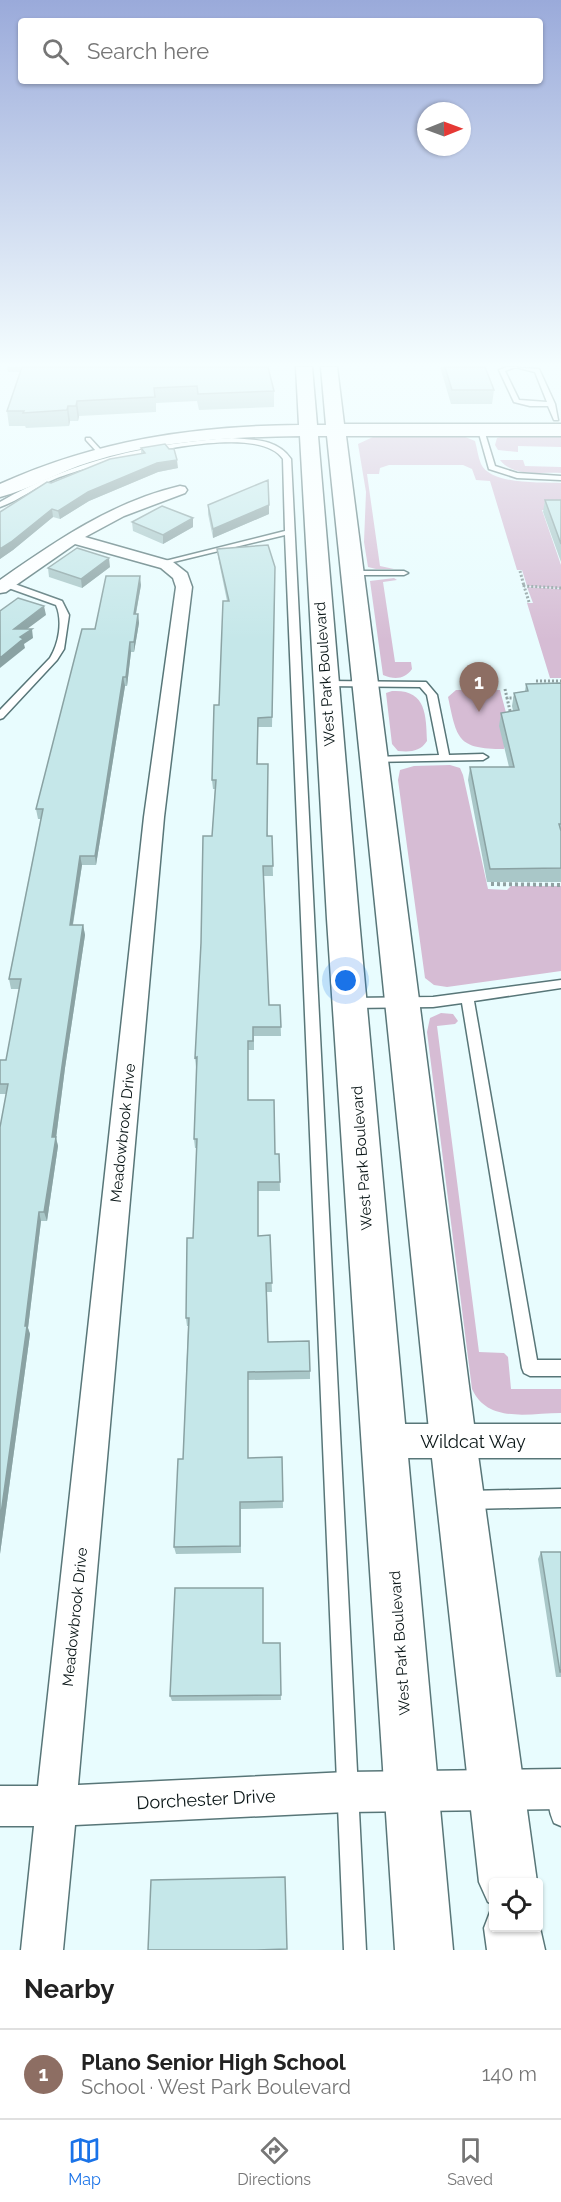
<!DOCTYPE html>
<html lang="en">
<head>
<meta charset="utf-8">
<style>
  body { margin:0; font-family:Raleway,sans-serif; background:#f6f6f6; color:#222 }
  .controls { position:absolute; right:18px; bottom:18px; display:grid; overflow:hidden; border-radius:6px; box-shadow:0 2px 4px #0004 }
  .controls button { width:54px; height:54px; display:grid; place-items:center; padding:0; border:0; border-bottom:2px solid #e0e0e0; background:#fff; color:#222; font:30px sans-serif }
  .compass { position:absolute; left:417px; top:102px; width:54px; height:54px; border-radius:50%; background:#fff; box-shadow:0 2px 4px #0004; rotate:89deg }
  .you { position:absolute; left:346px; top:981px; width:21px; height:21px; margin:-15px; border:4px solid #fff; border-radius:50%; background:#1a73e8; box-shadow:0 0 0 9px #1a73e833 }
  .badge { display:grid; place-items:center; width:39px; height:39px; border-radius:50%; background:#1a73e8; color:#fff; font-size:20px; font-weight:700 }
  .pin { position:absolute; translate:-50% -50px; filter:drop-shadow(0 2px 3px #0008) }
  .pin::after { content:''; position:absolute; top:32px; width:21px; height:18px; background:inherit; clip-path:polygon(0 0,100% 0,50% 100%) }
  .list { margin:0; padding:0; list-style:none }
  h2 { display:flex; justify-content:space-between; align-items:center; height:78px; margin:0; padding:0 24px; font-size:26px }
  h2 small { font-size:20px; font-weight:400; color:#767676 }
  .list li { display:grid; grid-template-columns:39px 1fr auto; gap:18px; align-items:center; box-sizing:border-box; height:90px; padding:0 24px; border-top:2px solid #e0e0e0 }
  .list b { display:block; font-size:22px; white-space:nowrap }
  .list p { margin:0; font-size:20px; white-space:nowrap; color:#767676 }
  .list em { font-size:20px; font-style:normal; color:#767676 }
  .icon { flex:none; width:33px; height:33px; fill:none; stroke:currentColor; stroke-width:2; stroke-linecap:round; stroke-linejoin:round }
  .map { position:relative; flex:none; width:561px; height:1950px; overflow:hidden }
  .search { position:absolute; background:#fff; box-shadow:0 2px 4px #0004; left:18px; right:18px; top:18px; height:66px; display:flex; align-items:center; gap:15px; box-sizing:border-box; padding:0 21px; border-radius:6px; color:#767676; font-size:22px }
  .sheet { height:168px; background:#fff }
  nav { display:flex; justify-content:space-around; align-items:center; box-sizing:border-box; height:84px; border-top:2px solid #e0e0e0; background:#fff; font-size:16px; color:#767676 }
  nav a { display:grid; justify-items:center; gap:3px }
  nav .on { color:#1a73e8 }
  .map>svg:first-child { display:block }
</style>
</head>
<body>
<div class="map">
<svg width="561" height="1950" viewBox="0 0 561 1950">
  <rect width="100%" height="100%" fill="#e8fcfe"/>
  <path fill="#d6bcd4" d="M508 435H561V447L518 446V452L498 450 495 445 497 438Z
    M463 436 475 441C477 448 478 457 481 464 491 485 541 482 561 483V510H542L561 565V588L527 586 522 570H517L490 481 476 480 472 469 463 465H389L380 468 379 474H367L380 566 394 569H376L368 567 364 542 366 492 358 444 373 437Z
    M500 460H523L525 466 561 467V473C541 472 513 477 500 460Z
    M394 578 397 580 383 582 395 662H411L412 669C405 679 395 680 383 675L370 581Z
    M527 587 561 589V678H550L527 603H533Z
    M456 690H500L509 724 504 749C457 749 457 739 448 697Z
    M392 691C426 689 426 714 427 741 420 752 410 752 398 751L392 744 386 693Z
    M450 765 460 768 463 775 488 889 507 890 511 886H561V971L447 987 434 985 425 978 398 780 400 770 414 766Z
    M441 1013 453 1014 458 1021 455 1024 437 1026 479 1352 504 1353 508 1357 511 1389H561V1413C529 1413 488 1424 472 1389L427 1032 430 1018Z"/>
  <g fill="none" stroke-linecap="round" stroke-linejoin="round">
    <g stroke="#587678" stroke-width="3">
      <path id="lane" d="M507 367 539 369 555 404 558 420H554L548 406H530L514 402 499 370ZM515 367 535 372 547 402 519 400 505 371Z
        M481 428 484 430 495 466 517 473 561 476V480L517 478 489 469 478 430Z
        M86 438H90L101 450V452H97L86 440Z
        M232 438C255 440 277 439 291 459L366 1950H344L285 535 161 565 157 563 285 531 283 459C257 418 97 463 57 478 37 486 20 500 0 507V502C71 461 151 443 232 438Z
        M348 571H404L408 573 404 575H348Z
        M3 582H9L62 601 69 615 64 649 57 660 3 718 0 719V710L50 658C59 643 63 621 56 605L3 586Z
        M326 681 426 682 437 695 449 755 483 754 488 757 483 760 369 762V758L373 757 439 755 427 695 420 687 323 686V682Z
        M561 980V988L474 1001 537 1360H561V1376H530L524 1373 522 1368 462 1003 433 1007 351 1008 347 1006 345 1003 347 1000 351 998 433 997Z
        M561 1489V1507L468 1509 462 1506 459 1500 462 1494 468 1491Z
        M558 1783 561 1784V1826L554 1823C549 1812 546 1797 551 1786Z"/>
    </g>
    <g stroke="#587678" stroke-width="3">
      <path id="street" d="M180 486 185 487 187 490 185 493 124 516 85 537 173 562 187 573 192 587 164 817 78 1785 347 1772 561 1769V1809L347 1812 75 1825 63 1950H21L34 1826H0V1786H38L144 817 176 587 173 578 161 568 75 544 6 592 0 593V580C56 541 112 502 180 486Z
        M385 1424H561V1458H385L373 1453 368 1441 373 1429Z"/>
    </g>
    <g stroke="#587678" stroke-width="3">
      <path id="secondary" d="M296 367H312L317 425H326L321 367H337L344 424H561V436H346L476 1440 537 1882H494V1905L488 1902 479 1882 430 1440 327 436H318L359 919 453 1950H395L327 919 300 436C229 437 157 441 90 462 60 471 29 490 0 497V484C97 440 193 426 299 425Z
        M492 1907 494 1928H538V1919L545 1950H487L484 1928Z"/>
    </g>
    <path stroke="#90a1a2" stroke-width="3" stroke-dasharray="2 2" stroke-linecap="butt" d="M520 571 524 586
      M529 602 524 586 561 588
      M536 681H561
      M505 689 507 698
      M511 715 507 698H516"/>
    <path stroke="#90a1a2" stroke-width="4" stroke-dasharray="3 3" stroke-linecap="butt" d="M491 884 561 885"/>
    <use href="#lane" fill="#fff" fill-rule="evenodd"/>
    <use href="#street" fill="#fff" fill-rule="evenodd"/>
    <use href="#secondary" fill="#fff" fill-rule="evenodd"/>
  </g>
  <path fill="#a9c7c8" d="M7 367H268L274 391V407L199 410 197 401 156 403V412L79 416 78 421H70L69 426 26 428 25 426H9L7 411 20 372H8Z
    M440 367H485L494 390 492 404H451Z
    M141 448 178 468 158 472 89 501 60 519 53 517 13 550 0 559V512L51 483 141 454Z
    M545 500H561V562L543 512Z
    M208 505 269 514 213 538 208 514Z
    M132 522 193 527 163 544 133 531Z
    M217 549 275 567 272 727H258L257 764 268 836H272L273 876H264L269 1005H280L281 1036H254V1050H248V1100L275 1154H279L280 1191H258V1236L270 1235 272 1292H267L268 1342 310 1371V1379L248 1380V1458L282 1457 283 1508 241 1509V1553L176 1554 174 1547 183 1459 188 1326H187L186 1318 193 1238 197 1148H195L194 1139 197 1067H196L195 1058 212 836 215 789H213L212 780 219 705 227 601 218 557Z
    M110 567 82 588 49 577 48 568Z
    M141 585 136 614H138L139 623 134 652H131L127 686H125L96 865H82L73 925H83L85 935 65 1068 56 1138 58 1146 47 1221H41L28 1328 30 1334 0 1554V1127L6 1094H0V1060H6L20 989H11L9 979 41 819H38L36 809 95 629Z
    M561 683V882H487L468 780 470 767H509L499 726 501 713 513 711 512 706 514 693 525 691 526 684Z
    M541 1552H561V1677H556L538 1559Z
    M263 1643H280L281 1700 172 1701 170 1696Z"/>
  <path fill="#8aa2a3" d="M77 401 79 416 78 421 76 406Z
    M68 406 70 421 69 426 67 410Z
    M177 460 178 468 158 472 89 501 60 519 58 511 88 492 157 463Z
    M269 505V514L213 538V529Z
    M52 509 53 517 13 550 0 559V549Z
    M193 518V527L163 544V535Z
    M109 558 110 567 82 588 81 579Z
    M140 576 141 585 134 623V614Z
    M44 606 46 615 15 638 14 629Z
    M138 614 139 623 134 652V642Z
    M32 629 33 638 24 644 25 648 0 668V658L20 637Z
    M130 642 131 652 127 686 126 677Z
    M123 677 125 686 96 865 95 856Z
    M80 856 82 865 71 935 70 925Z
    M83 925 85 935 65 1068 56 1138 58 1146 47 1221 44 1212 52 1137 63 1059Z
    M39 1212 41 1221 28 1328 30 1334 0 1554V1521Z"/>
  <path fill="#c5e7e9" stroke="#8aa2a3" stroke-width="1.5" d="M22 367H268L274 391 198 394 197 386 154 388 155 397 77 401 76 406H68L67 410 23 413 24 411H7Z
    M445 367H485L494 390H452Z
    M165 444 169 449H174L177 460 157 463 88 492 58 511 52 509 11 542 0 549V512L47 482 51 483 110 459 145 453 141 448Z
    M268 480 269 505 213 529 208 505Z
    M545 500H561V544Z
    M162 506 193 518 163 535 132 522Z
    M268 545 275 567 272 717 258 718 257 764H268L267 836H272L273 866H263L269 1005H280L281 1027H253V1041H248V1100H274L275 1154H279L280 1182H258V1236L270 1235 272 1283H266L268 1342 309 1341 310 1371 248 1372V1458L282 1457 283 1501 240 1502V1546L174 1547 178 1459H183L189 1318H186L187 1238H193L197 1139H194L197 1057 195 1058 201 943 203 836H212L216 780H212L214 705H219L223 601H229L217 549Z
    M77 548 109 558 81 579 48 568Z
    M106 576H140L134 614H138L134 642H130L126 677H123L95 856H80L70 925H83L63 1059 52 1137H56L44 1212H39L25 1326H27L0 1521V1127L8 1084H0V1060H6L21 979H9L43 809H36L82 629H95Z
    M18 598 44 606 14 629H32L20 637 23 639 0 658V611Z
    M561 683V824H559L561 831V868L490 869 470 767H514L501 713 519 710 514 693 528 691 526 684Z
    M541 1552H561V1672H560Z
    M175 1588H263V1643H280L281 1695 170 1696Z
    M285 1877 287 1949 256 1950H148L151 1880Z"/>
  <linearGradient id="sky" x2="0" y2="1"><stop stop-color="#9aaada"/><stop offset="0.57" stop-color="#f5feff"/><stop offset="1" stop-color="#f5feff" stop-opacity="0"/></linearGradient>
  <rect width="561" height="640" fill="url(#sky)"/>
  <g text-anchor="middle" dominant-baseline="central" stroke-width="6" stroke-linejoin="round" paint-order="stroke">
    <g font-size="15" fill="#091516" stroke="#fff">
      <text transform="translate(325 674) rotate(-94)">West Park Boulevard</text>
      <text transform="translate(123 1133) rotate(-84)">Meadowbrook Drive</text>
      <text transform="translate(362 1158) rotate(-94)">West Park Boulevard</text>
      <text transform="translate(75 1617) rotate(-84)">Meadowbrook Drive</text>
      <text transform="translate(400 1643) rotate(-94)">West Park Boulevard</text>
    </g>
    <g font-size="18" fill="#091516" stroke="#fff">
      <text x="473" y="1441">Wildcat Way</text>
      <text transform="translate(206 1799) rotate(-3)">Dorchester Drive</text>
    </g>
  </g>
</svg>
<div class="controls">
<button><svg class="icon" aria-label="locate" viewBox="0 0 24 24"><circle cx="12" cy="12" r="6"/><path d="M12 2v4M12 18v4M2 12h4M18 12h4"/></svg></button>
</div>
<svg class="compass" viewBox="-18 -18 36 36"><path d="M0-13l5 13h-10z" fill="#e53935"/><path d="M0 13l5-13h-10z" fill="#767676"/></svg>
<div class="you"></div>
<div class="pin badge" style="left:479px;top:712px;background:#8d6e63">1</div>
<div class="search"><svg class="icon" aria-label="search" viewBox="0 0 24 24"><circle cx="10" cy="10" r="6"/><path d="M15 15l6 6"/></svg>Search here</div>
</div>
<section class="sheet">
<h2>Nearby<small></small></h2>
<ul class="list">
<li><span class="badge" style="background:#8d6e63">1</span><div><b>Plano Senior High School</b><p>School · West Park Boulevard</p></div><em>140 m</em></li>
</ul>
</section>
<nav>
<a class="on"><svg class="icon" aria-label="map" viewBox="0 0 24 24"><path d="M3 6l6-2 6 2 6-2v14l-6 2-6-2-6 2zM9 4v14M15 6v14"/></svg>Map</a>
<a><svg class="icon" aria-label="directions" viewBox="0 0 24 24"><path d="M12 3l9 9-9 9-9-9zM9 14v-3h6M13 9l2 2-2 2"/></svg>Directions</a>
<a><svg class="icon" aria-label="saved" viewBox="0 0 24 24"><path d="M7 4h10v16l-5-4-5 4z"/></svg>Saved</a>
</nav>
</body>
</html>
